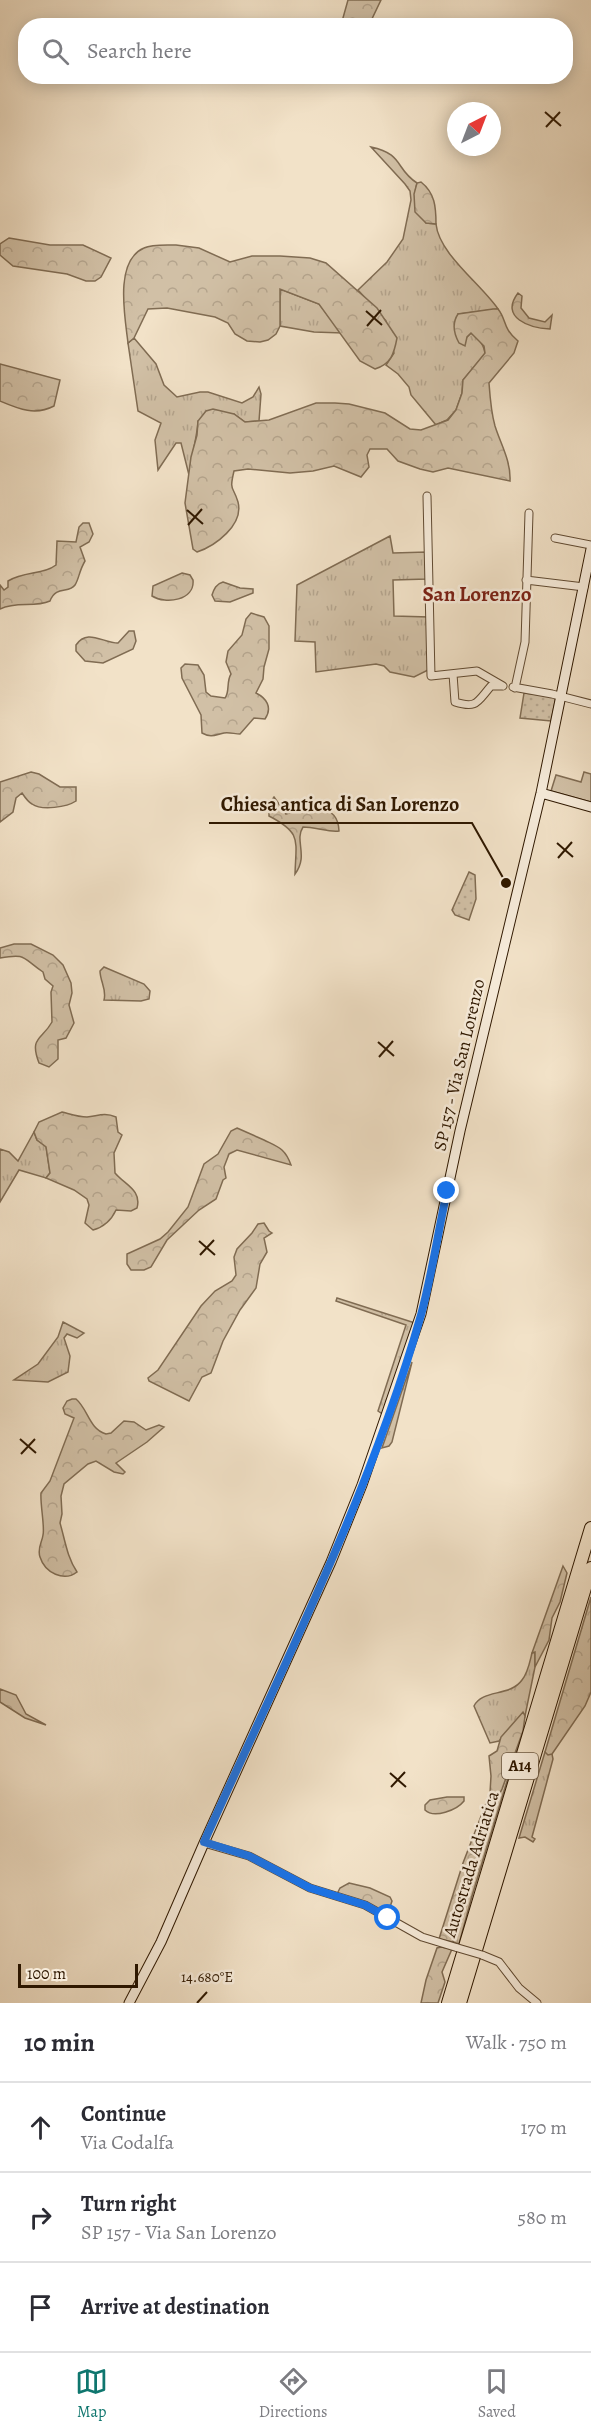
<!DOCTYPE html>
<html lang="en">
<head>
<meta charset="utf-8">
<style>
  body { margin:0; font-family:Alegreya,serif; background:#f7f7f7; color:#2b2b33 }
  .compass { position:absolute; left:447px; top:102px; width:54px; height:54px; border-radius:50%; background:#fff; box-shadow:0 3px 15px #0003; rotate:42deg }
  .scale { position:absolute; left:18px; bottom:15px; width:120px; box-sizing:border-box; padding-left:6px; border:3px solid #2f1800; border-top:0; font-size:16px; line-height:21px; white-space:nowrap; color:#2f1800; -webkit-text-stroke:4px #f7ecdb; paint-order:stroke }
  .stop { position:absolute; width:18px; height:18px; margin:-14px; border:4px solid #1a73e8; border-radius:50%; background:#fff }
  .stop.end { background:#1a73e8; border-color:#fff; box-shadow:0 2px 6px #0008 }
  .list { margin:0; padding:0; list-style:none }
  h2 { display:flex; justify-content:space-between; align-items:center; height:78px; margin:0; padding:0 24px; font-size:26px }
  h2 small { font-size:20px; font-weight:400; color:#7c7c81 }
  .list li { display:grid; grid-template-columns:39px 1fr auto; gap:18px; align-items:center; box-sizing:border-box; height:90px; padding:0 24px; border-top:2px solid #e1e1e2 }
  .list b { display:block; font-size:22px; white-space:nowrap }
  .list p { margin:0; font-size:20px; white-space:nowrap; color:#7c7c81 }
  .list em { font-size:20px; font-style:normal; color:#7c7c81 }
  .icon { flex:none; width:33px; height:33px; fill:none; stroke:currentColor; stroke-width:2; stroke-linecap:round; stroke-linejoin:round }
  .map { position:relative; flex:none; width:591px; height:2003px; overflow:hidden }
  .search { position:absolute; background:#fff; box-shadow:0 3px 15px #0003; left:18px; right:18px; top:18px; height:66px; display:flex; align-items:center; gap:15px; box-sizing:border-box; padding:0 21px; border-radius:24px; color:#7c7c81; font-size:22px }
  .sheet { height:348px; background:#fff }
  nav { display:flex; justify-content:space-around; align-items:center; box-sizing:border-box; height:84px; border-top:2px solid #e1e1e2; background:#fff; font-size:16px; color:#7c7c81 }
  nav a { display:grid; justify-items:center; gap:3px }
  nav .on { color:#0f766e }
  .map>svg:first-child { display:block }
</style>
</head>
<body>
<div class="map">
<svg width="591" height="2003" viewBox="0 0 591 2003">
  <defs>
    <pattern id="grass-tufts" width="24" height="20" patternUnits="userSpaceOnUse" patternTransform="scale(1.5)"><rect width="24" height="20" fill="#d1c0a6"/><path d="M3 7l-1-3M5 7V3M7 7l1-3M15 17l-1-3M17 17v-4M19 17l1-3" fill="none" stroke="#b4a48d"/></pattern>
    <pattern id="forest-crowns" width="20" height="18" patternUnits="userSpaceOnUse" patternTransform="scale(1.5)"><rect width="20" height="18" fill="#d1c0a6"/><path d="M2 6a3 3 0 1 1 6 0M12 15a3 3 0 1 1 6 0" fill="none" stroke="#b4a48d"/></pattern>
    <pattern id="garden-dots" width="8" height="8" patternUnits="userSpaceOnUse" patternTransform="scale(1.5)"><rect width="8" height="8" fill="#d1c0a6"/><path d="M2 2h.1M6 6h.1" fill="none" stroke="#b4a48d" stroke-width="1.8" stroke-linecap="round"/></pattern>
  </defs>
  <rect width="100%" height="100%" fill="#f2e2c8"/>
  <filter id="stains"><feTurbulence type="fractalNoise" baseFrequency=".00333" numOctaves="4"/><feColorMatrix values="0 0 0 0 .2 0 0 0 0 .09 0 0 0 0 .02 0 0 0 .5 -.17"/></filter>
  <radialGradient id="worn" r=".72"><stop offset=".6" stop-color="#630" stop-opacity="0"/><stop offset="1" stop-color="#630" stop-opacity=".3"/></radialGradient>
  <path fill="url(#grass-tufts)" stroke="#806c53" stroke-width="1.5" d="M371 147C404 154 395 169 417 183 412 200 417 208 426 223L436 224C439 254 481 284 498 309L458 314 467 337 471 333C479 339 484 344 485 354L463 380 462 393 456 410 447 420 436 425 411 395 409 387 398 374 386 365 394 353 386 321 358 290 387 262 403 239 411 200 410 191 405 184Z
    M280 289 319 304 342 333 314 332 280 326Z
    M134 338 156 364 164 385 177 397 200 392H208L242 403 253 397 259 387 261 394 259 421 245 422 234 414 198 421C197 439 191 457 189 475L181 443H176L158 470 155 440 161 423 138 411 128 343Z
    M390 536 393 553 427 552V579L393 580 394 616 429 617 428 670 414 677 390 672 384 666 376 664 316 672 315 642 295 641 297 585Z
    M104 967 144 984 150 991 149 999 141 1001 104 1000C107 990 100 981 100 971Z
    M34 1132 37 1140 46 1146 50 1173 46 1178 19 1170 0 1202V1149L9 1152 18 1161Z
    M337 1298 415 1323 384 1415 378 1411 406 1325 336 1301Z
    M63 1322 84 1333 77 1338 67 1334 64 1338 70 1356 68 1372 48 1382 14 1380 38 1364 58 1337Z
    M412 1362 392 1442 389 1446 382 1448Z
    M535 1652V1667L525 1716 523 1713 499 1741 490 1743 474 1706C482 1689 510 1697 522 1680 528 1673 530 1661 532 1653Z
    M519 1742 472 1896 459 1944 453 1942 492 1808 502 1788Z
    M545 1752 552 1754 553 1759 532 1837 535 1839 533 1842 525 1837 519 1838Z"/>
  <path fill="url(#forest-crowns)" stroke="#806c53" stroke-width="1.5" d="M348 0H381L369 25H341Z
    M421 182C435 193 436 207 436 224L426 223 415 212 414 194 417 183Z
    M9 238 50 245H83L111 258 101 277 95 281H86L67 274 13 266 0 255V244Z
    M176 245 199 248 230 262 252 256H280L310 258 326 263 377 308 397 338C394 354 391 364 375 369L360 361 319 304 280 289V326L276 334 268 340 260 342 247 341 235 334 228 323 215 317 167 308 148 309 134 338 128 343C125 317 114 261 144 248 152 244 167 245 176 245Z
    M518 293 522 296 521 308 529 318 545 322 552 315 550 329C530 328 499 318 518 293Z
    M493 309H498C507 320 502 328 518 341L514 353 489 383C490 397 491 412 495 426 501 445 511 461 510 481L448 468 433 472 420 469 398 461 387 449H370L367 455 369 467 361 477 334 466 313 471 290 473 248 469 234 471C229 492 233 485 238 502 244 525 215 546 197 552L193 549 185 503 191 457 197 435 198 421 206 411 213 409 234 414 245 422 269 420 316 403H335L349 404 385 413 410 429 421 430 448 420 456 410 462 393 463 380 485 353 484 346 471 333 467 337 465 346 459 343C454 334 452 323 458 314Z
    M0 364 60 380 54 406C35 416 19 409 0 401Z
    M83 523H89L93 534 89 542 80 547 85 561C79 571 79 579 75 585 69 594 56 585 50 601 34 608 17 601 0 609V585L4 590 8 587V581C25 571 43 575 56 565L57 541 76 542 79 527Z
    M182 573 190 575 193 580C195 600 166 605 152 596L153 586Z
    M223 582 240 588 253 589V593L230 602 215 601 212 595C214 589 216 584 223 582Z
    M251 613 264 617 269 626V649L264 667 263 679 256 693C266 698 273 707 265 719L254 718 240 734C235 734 229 732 224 733 215 735 211 738 202 733L201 715 182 678 181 668 185 664 198 665 204 675 206 692 211 696 225 698C230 692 226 682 231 674L226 662 228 651 242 635 246 619Z
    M129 631H134L136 641 133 649 103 663 85 661 76 651V645C87 628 103 643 118 643Z
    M31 772 39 774 60 787H76V801C67 807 42 811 32 804 28 802 24 796 22 793L16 798 13 812 0 822V782Z
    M274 797 286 814C305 808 338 800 339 831 331 833 315 827 303 827 294 841 309 855 295 874 296 840 302 833 269 816V804Z
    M14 944H31L53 955 63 965 71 983 72 993 69 1005 74 1023 66 1038 58 1040V1059L49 1067 39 1063C29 1037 42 1040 52 1022L51 992 53 986 45 979 43 972C22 958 27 953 0 958V948Z
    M62 1112C70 1114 78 1117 87 1117 98 1116 104 1112 116 1117L118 1132 122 1135 114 1153 115 1173C125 1185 142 1190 137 1208L131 1211 116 1210C111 1221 104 1227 93 1230L85 1223 89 1205 87 1199 74 1190 46 1178 50 1173 46 1147 37 1140 34 1132 39 1122Z
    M237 1128C246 1132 255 1136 264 1140 278 1147 285 1148 291 1165L237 1150 229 1154 224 1167 226 1178 223 1180 216 1199 199 1210 167 1240 151 1267 144 1270H131L127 1264V1254L160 1239 168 1232 188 1207 204 1164 218 1154 231 1131Z
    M264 1223 269 1231 272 1233 264 1238 267 1252 260 1264 256 1288 240 1310 223 1341 211 1373 202 1377 189 1401 149 1381 148 1378 158 1370 201 1306 215 1291 232 1281 236 1275 234 1257 237 1249 252 1233 258 1224Z
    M72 1399H76C88 1409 89 1429 106 1434L111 1433 124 1421 134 1422 146 1430 159 1425 164 1427 147 1442 116 1463 125 1472 123 1474 114 1472 96 1461 88 1464 64 1484 61 1496 62 1514 60 1523C65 1540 67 1557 77 1572 64 1582 45 1573 40 1557 37 1548 42 1543 43 1535 45 1527 40 1504 41 1493L50 1481 74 1418 65 1414 63 1408 67 1401Z
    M563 1566 567 1573 560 1602 552 1618 549 1640 535 1667V1652L532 1653Z
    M591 1597V1692L585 1706 552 1754 548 1755 545 1752Z
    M0 1689 16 1695 26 1714 46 1725 25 1718 0 1702Z
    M523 1712 525 1716 523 1731 502 1789 492 1808 453 1942 439 1939 463 1863 490 1793 491 1776 489 1756 497 1751 501 1737Z
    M447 1797H464V1801C457 1810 434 1819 425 1810V1805L430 1800Z
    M349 1883 370 1888 390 1897 392 1901 389 1910 383 1911 336 1896 340 1888Z
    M441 1947 452 1949 442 1972 445 1982 438 2003H421L426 1980 437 1948Z"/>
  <path fill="url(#garden-dots)" stroke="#806c53" stroke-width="1.5" d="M524 693 556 697 551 721 520 718Z
    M469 872 475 875 476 899 469 920 455 915 452 910Z"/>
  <path fill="#d1c0a6" stroke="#806c53" stroke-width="1.5" d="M584 772 591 774V802L551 791 556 775 581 782Z"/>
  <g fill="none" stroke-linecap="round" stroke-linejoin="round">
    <g stroke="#604a32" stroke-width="9">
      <path id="street" d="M427 496 431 676 477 671 503 686
        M555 538 591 545
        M526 580 584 587
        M453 674 455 702C477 709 477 702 491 686H502
        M513 687 552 694 591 704
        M515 688 525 642 529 513
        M204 1843 249 1856 310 1888 365 1905 422 1937 458 1948
        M482 1955 499 1962 519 1988 537 2003"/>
    </g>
    <g stroke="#2f1800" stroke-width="11">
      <path id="secondary" d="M541 793 591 807
        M129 2003 161 1942 204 1843 331 1562 362 1485 421 1314 460 1131 541 793 591 549"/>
    </g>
    <g stroke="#2f1800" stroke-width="14">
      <path id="highway" d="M448 2003 591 1528
        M460 2003 591 1568"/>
    </g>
    <use href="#street" stroke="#f7ecdb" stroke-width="7"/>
    <use href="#secondary" stroke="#f7ecdb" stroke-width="9"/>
    <use href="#highway" stroke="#f2e2c8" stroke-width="12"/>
    <g stroke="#604a32" stroke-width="9" stroke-linecap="butt">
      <path id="street-bridge" d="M458 1948 482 1955"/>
    </g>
    <use href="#street-bridge" stroke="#f7ecdb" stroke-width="7"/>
  </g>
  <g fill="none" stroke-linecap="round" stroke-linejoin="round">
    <path stroke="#1a73e8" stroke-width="8" d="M388 1918 365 1905 310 1888 249 1856 204 1842C281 1670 369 1498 421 1315 432 1275 438 1232 447 1191"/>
  </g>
  <path fill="none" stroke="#2f1800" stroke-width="2" d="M545 112 561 126M546 127 560 112M366 311 382 325M367 326 381 310M187 510 203 524M188 525 202 509M557 843 573 857M558 858 572 842M378 1042 394 1056M379 1057 393 1041M199 1241 215 1255M200 1255 214 1240M20 1439 36 1453M21 1454 35 1439M390 1773 406 1787M391 1787 405 1772M197 2003 207 1992"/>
  <g text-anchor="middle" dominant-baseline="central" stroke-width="5" stroke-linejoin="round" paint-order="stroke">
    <rect fill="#f7ecdb" stroke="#6b5842" stroke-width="1.5" x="502" y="1753" width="36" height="26" rx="4.5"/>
    <g font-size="16" font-weight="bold" fill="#2f1800">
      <text x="520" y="1766">A14</text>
    </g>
    <g font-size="18" fill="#2f1800" stroke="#f7ecdb">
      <text transform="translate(459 1065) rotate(-77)">SP 157 - Via San Lorenzo</text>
      <text transform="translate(471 1864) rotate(-73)">Autostrada Adriatica</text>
    </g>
    <g font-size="21" font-weight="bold" fill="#7a1f14" stroke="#f7ecdb">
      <text x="477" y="594">San Lorenzo</text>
    </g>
  </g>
  <g font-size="15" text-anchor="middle" fill="#2f1800" stroke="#f7ecdb" stroke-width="5" stroke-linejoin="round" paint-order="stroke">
    <text x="207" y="1982">14.680°E</text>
  </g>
  <path fill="none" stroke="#2f1800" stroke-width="2" d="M506 883L472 823H209"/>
  <circle fill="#2f1800" stroke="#f7ecdb" stroke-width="2" cx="506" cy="883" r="6"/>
  <g font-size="20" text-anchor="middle" font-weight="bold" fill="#2f1800" stroke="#f7ecdb" stroke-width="5" stroke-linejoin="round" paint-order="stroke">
    <text x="340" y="811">Chiesa antica di San Lorenzo</text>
  </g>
  <rect width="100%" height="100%" filter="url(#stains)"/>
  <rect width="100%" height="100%" fill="url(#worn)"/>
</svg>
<svg class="compass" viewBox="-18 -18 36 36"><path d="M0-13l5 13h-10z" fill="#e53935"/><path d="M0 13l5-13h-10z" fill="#7c7c81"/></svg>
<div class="scale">100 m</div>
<div class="stop" style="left:388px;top:1918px"></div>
<div class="stop end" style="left:447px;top:1191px"></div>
<div class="search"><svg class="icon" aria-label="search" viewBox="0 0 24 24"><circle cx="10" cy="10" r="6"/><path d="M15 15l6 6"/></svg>Search here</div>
</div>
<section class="sheet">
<h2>10 min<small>Walk · 750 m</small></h2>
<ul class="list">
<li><svg class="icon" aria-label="ahead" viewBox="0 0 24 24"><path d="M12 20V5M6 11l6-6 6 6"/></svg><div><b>Continue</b><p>Via Codalfa</p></div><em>170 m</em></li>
<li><svg class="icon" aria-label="right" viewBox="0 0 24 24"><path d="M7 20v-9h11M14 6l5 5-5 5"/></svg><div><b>Turn right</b><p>SP 157 - Via San Lorenzo</p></div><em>580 m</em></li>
<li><svg class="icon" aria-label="arrive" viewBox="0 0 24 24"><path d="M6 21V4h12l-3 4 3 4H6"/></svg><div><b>Arrive at destination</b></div></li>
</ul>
</section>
<nav>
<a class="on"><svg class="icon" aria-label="map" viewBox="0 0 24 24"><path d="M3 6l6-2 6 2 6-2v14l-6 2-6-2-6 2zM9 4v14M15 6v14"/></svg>Map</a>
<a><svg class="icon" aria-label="directions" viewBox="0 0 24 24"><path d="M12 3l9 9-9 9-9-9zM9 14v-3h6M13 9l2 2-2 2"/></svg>Directions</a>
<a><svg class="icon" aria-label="saved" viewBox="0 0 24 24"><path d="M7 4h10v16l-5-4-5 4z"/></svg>Saved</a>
</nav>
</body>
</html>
